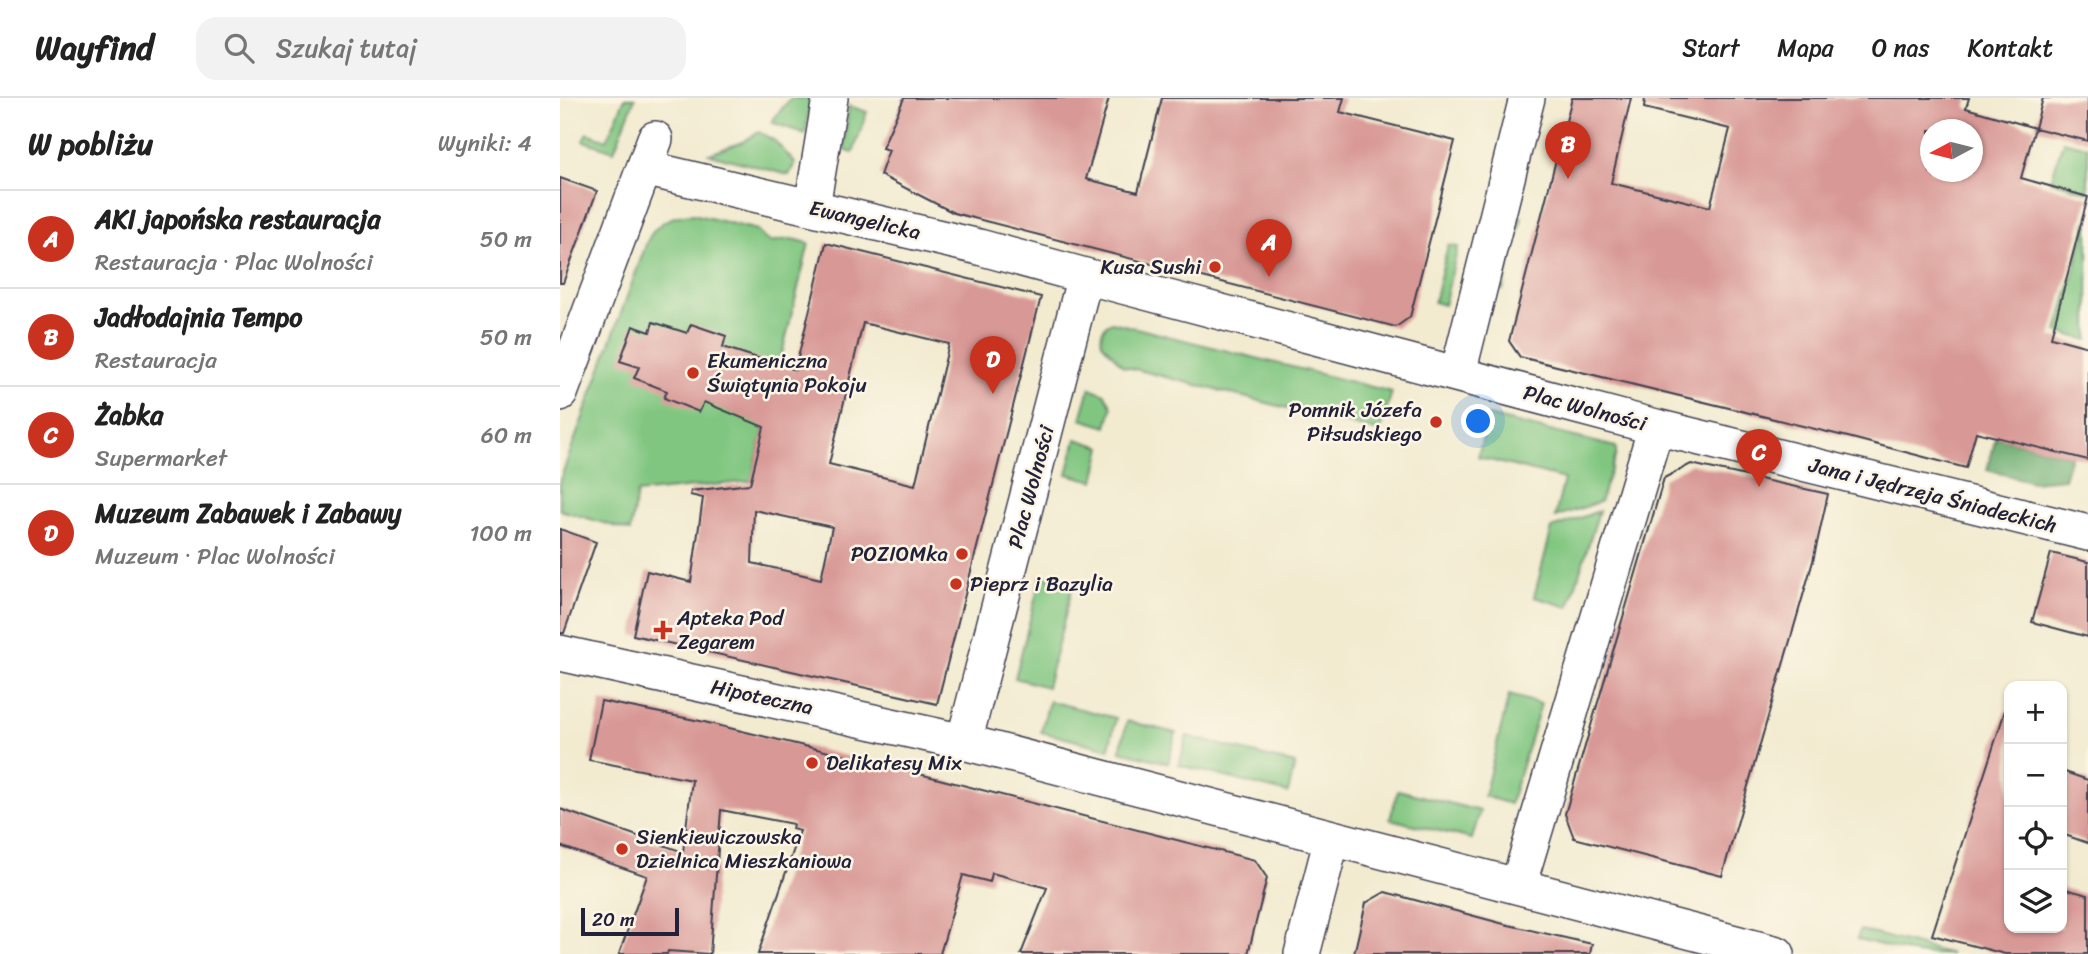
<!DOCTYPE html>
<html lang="pl">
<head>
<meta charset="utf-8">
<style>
  body { margin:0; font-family:Sriracha,sans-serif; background:#f2f2f2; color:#222 }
  .controls { position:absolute; right:21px; bottom:21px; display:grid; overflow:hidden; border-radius:14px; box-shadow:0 2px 5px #0004 }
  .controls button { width:63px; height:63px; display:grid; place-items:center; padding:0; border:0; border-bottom:2px solid #e0e0e0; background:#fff; color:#222; font:35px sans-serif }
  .compass { position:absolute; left:1360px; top:21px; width:63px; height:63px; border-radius:50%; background:#fff; box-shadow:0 2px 5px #0004; rotate:263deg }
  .scale { position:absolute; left:21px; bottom:18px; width:98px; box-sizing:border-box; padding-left:7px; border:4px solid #22223b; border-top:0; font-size:19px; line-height:24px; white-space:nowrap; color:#22223b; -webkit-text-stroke:5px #fcf5e5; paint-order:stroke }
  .you { position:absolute; left:919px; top:324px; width:24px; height:24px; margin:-18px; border:5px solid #fff; border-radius:50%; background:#1a73e8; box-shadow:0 0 0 10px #1a73e833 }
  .badge { display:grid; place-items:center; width:46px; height:46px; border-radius:50%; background:#c8321e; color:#fff; font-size:23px; font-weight:700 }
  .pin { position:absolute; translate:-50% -58px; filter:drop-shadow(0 2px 4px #0008) }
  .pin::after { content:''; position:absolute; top:37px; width:24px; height:21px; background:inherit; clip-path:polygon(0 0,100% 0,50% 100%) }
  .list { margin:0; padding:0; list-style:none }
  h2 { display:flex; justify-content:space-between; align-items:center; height:91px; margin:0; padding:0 28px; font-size:30px }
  h2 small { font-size:23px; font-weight:400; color:#767676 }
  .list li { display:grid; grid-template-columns:46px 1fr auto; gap:21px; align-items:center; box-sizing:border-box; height:98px; padding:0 28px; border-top:2px solid #e0e0e0 }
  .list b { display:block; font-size:26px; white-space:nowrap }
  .list p { margin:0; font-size:23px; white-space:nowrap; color:#767676 }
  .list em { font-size:23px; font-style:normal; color:#767676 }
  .icon { flex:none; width:38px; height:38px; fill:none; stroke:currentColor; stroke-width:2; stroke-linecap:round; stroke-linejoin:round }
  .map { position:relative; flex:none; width:1528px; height:856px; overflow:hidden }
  header { display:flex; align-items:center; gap:42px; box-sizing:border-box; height:98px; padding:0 35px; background:#fff; border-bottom:2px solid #e0e0e0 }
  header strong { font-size:33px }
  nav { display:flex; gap:38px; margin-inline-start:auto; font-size:24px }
  .search { width:490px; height:63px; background:#f2f2f2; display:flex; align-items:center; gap:18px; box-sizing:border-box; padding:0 24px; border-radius:21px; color:#767676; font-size:26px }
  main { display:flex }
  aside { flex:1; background:#fff }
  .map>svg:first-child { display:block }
</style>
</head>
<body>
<header>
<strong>Wayfind</strong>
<div class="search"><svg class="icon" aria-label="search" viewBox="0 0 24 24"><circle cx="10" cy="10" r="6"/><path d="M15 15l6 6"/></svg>Szukaj tutaj</div>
<nav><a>Start</a><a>Mapa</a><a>O nas</a><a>Kontakt</a></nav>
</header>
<main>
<aside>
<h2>W pobliżu<small>Wyniki: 4</small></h2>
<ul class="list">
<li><span class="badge">A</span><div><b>AKI japońska restauracja</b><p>Restauracja · Plac Wolności</p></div><em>50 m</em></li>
<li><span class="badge">B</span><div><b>Jadłodajnia Tempo</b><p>Restauracja</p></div><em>50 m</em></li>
<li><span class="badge">C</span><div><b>Żabka</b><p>Supermarket</p></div><em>60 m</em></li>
<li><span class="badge">D</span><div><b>Muzeum Zabawek i Zabawy</b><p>Muzeum · Plac Wolności</p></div><em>100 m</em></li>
</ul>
</aside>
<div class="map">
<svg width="1528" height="856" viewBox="0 0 1528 856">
  <rect width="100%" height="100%" fill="#fcf5e5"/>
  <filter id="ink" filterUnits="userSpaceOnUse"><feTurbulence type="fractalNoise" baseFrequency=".0143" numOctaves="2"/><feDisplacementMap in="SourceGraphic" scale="14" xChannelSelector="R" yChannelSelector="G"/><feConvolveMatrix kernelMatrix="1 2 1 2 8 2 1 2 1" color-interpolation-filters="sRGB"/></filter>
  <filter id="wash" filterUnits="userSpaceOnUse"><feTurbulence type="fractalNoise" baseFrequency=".00686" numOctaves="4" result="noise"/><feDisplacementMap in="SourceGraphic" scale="28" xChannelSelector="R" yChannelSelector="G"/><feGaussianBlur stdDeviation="1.57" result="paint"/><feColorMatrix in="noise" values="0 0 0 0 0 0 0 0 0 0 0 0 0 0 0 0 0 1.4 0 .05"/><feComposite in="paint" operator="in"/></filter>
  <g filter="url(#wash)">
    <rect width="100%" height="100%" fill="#f2ebd0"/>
    <path fill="#80c680" stroke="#51745e" stroke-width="2" d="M65 0H75L54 53 23 43 27 35 47 42Z
      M231 0H251L245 36 211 24Z
      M289 8 307 14 293 55 284 52Z
      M199 34 215 43 235 65 229 77 149 56 182 44Z
      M1503 43 1528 49V94L1491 83Z
      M133 116 197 132C211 151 214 141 230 141 236 141 243 144 249 145L191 383 77 395 70 433 0 412V382L87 144C96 124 112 117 133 116Z
      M953 117 962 119 943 192 934 189Z
      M1528 122V242L1497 234Z
      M888 147 898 149 884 207 874 204Z
      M552 224 832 294 820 334 563 268 542 245C540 235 542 228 552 224Z
      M530 290 545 296 552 309 547 329 521 321Z
      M928 318 1056 349V357L1040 404 995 419 1004 381 918 359Z
      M516 341 542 349 534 383 507 376Z
      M1039 413 1009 509 974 499 992 430Z
      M481 478 513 487 487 589 455 580Z
      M949 597 981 606 950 706 924 698Z
      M489 603 556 620 549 651 481 634Z
      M567 623 616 635 608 665 560 653Z
      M627 638 735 666 728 695 619 667Z
      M838 692 920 713 912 741 830 721Z
      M1300 832 1391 856H1356L1297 841Z"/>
    <path fill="#68ab6e" stroke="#456654" stroke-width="2" d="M1436 339 1511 358 1504 381 1473 384 1427 372Z"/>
    <g id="blocks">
      <path fill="#d89895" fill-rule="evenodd" d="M344 0H549L526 81 578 94 602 0H784L780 14 895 43 850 219 836 229 394 115 320 77 329 52 322 50Z
        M1012 0H1071L1051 85 1150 109 1170 31 1084 10 1085 0H1409L1406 10 1475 30 1461 80 1528 99 1491 239 1528 249V362L1416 334 1406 370 1288 339 960 259 949 243ZM1370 32H1412V74H1370Z
        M1483 0H1528V43L1475 30Z
        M0 80 37 93 3 185H0Z
        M266 145 481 199 377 606 73 537 87 473 131 484 143 400 130 397 131 393 190 386 204 329 144 304 139 314 104 300 107 293 74 280 79 269 60 263 73 228 90 234 93 224 127 235 131 226 166 238 163 249 235 272ZM303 225 389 246 355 387 269 366ZM194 412 272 429 261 481 192 465Z
        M1131 366 1268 396 1253 463 1162 778 1014 740 1005 716 1104 380Z
        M0 431 36 444 4 535H0Z
        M1491 455 1528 464V539L1472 524Z
        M41 603 140 623 336 670 695 762 707 780 688 856H461L487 790 432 775 430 784 403 777 380 856H198L240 733 232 731 233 726 161 712 150 856 108 853 107 856H59L87 778 0 748V711L123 754 132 682 29 662Z
        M1445 613 1449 614V830H1502V790L1528 797V856H1445L1372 837Z
        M1502 673 1528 682V745L1502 736Z
        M825 794 944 826 1032 846 1030 856H794L806 805Z"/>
    </g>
  </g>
  <g filter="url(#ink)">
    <use href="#blocks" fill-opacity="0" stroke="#414051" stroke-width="2"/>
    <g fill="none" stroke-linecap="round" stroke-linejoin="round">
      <g stroke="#414051" stroke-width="38">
        <path id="street" d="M84 70 419 149 525 178
          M252 109 270 0
          M898 275 967 0
          M0 295 95 41
          M1096 329 1528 435
          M0 555 404 644 1217 856
          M404 644 525 178 1096 329 958 788
          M742 856 772 740"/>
      </g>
      <use href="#street" stroke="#fff" stroke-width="35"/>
    </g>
  </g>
  <g fill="#c8321e" stroke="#fcf5e5" stroke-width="2.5">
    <circle cx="655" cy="169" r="7"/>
    <circle cx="133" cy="275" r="7"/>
    <circle cx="876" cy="324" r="7"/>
    <circle cx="402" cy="456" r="7"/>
    <circle cx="396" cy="486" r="7"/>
    <path d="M99.5 521.5h7v7h7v7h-7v7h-7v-7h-7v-7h7z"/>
    <circle cx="252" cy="665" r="7"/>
    <circle cx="62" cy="751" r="7"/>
  </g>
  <g text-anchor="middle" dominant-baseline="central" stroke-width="5" stroke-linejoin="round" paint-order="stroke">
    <g font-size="21" fill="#22223b" stroke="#fcf5e5">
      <text transform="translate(305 122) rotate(13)">Ewangelicka</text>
      <text transform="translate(1025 310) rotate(15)">Plac Wolności</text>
      <text transform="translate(471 389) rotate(-75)">Plac Wolności</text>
      <text transform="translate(1373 397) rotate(14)">Jana i Jędrzeja Śniadeckich</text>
      <text transform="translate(202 599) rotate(12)">Hipoteczna</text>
    </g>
    <g font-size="21" fill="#22223b" stroke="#fcf5e5" text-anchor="start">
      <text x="641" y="169" text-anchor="end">Kusa Sushi</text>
      <text x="147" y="263">Ekumeniczna<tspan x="147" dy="24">Świątynia Pokoju</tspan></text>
      <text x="862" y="312" text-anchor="end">Pomnik Józefa<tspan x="862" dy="24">Piłsudskiego</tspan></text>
      <text x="388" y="456" text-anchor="end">POZIOMka</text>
      <text x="410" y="486">Pieprz i Bazylia</text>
      <text x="117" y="520">Apteka Pod<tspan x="117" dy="24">Zegarem</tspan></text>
      <text x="266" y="665">Delikatesy Mix</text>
      <text x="76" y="739">Sienkiewiczowska<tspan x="76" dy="24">Dzielnica Mieszkaniowa</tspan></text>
    </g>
  </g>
</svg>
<div class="controls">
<button>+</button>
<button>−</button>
<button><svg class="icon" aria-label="locate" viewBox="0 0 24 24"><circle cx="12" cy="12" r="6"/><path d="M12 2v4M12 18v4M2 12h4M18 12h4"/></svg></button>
<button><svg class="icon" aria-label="layers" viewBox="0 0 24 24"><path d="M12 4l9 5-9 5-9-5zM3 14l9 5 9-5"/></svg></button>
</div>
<svg class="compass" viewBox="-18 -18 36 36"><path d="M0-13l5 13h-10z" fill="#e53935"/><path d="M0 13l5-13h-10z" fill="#767676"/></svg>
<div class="scale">20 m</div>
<div class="you"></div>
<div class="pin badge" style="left:709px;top:179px">A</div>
<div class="pin badge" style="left:1008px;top:81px">B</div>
<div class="pin badge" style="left:1199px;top:389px">C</div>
<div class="pin badge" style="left:433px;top:296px">D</div>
</div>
</main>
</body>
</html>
